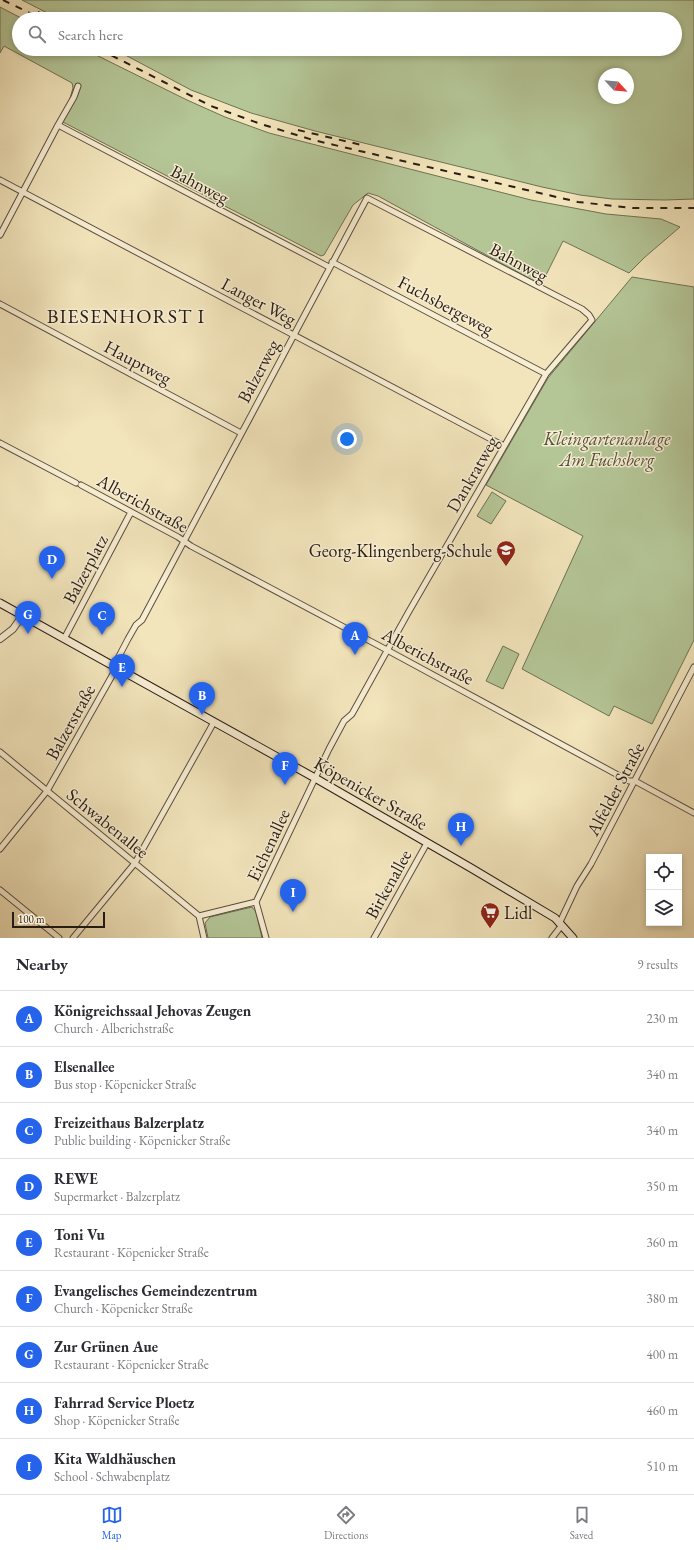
<!DOCTYPE html>
<html lang="en">
<head>
<meta charset="utf-8">
<style>
  body { margin:0; font-family:"EB Garamond",serif; background:#f7f7f7; color:#2b2b33 }
  .controls { position:absolute; right:12px; bottom:12px; display:grid; overflow:hidden; border-radius:0px; box-shadow:0 2px 6px #0003 }
  .controls button { width:36px; height:36px; display:grid; place-items:center; padding:0; border:0; border-bottom:1px solid #e1e1e2; background:#fff; color:#2b2b33; font:20px sans-serif }
  .compass { position:absolute; left:598px; top:68px; width:36px; height:36px; border-radius:50%; background:#fff; box-shadow:0 2px 6px #0003; rotate:116deg }
  .scale { position:absolute; left:12px; bottom:10px; width:93px; box-sizing:border-box; padding-left:4px; border:2px solid #281d13; border-top:0; font-size:11px; line-height:14px; white-space:nowrap; color:#281d13; -webkit-text-stroke:3px #f7edd3; paint-order:stroke }
  .you { position:absolute; left:347px; top:439px; width:14px; height:14px; margin:-10px; border:3px solid #fff; border-radius:50%; background:#1a73e8; box-shadow:0 0 0 6px #1a73e833 }
  .badge { display:grid; place-items:center; width:26px; height:26px; border-radius:50%; background:#2563eb; color:#fff; font-size:13px; font-weight:700 }
  .pin { position:absolute; translate:-50% -33px; filter:drop-shadow(0 1px 2px #0008) }
  .pin::after { content:''; position:absolute; top:21px; width:14px; height:12px; background:inherit; clip-path:polygon(0 0,100% 0,50% 100%) }
  .list { margin:0; padding:0; list-style:none }
  h2 { display:flex; justify-content:space-between; align-items:center; height:52px; margin:0; padding:0 16px; font-size:17px }
  h2 small { font-size:13px; font-weight:400; color:#7c7c81 }
  .list li { display:grid; grid-template-columns:26px 1fr auto; gap:12px; align-items:center; box-sizing:border-box; height:56px; padding:0 16px; border-top:1px solid #e1e1e2 }
  .list b { display:block; font-size:15px; white-space:nowrap }
  .list p { margin:0; font-size:13px; white-space:nowrap; color:#7c7c81 }
  .list em { font-size:13px; font-style:normal; color:#7c7c81 }
  .icon { flex:none; width:22px; height:22px; fill:none; stroke:currentColor; stroke-width:2; stroke-linecap:round; stroke-linejoin:round }
  .map { position:relative; flex:none; width:694px; height:938px; overflow:hidden }
  .search { position:absolute; background:#fff; box-shadow:0 2px 6px #0003; left:12px; right:12px; top:12px; height:44px; display:flex; align-items:center; gap:10px; box-sizing:border-box; padding:0 14px; border-radius:22px; color:#7c7c81; font-size:15px }
  .sheet { height:556px; background:#fff }
  nav { display:flex; justify-content:space-around; align-items:center; box-sizing:border-box; height:56px; border-top:1px solid #e1e1e2; background:#fff; font-size:11px; color:#7c7c81 }
  nav a { display:grid; justify-items:center; gap:2px }
  nav .on { color:#2563eb }
  .map>svg:first-child { display:block }
</style>
</head>
<body>
<div class="map">
<svg width="694" height="938" viewBox="0 0 694 938">
  <rect width="100%" height="100%" fill="#f2e4bb"/>
  <filter id="stains"><feTurbulence type="fractalNoise" baseFrequency=".005" numOctaves="4"/><feColorMatrix values="0 0 0 0 .2 0 0 0 0 .09 0 0 0 0 .02 0 0 0 .5 -.17"/></filter>
  <radialGradient id="worn" r=".72"><stop offset=".6" stop-color="#630" stop-opacity="0"/><stop offset="1" stop-color="#630" stop-opacity=".3"/></radialGradient>
  <path fill="#b4c596" stroke="#6e7154" fill-rule="evenodd" d="M22 0H694V199L665 200 612 199 580 195 542 187 315 131 251 113 191 90 114 49H675V19H59ZM604 74H628V98H604Z
    M0 7 23 19H19V49H84L187 100 225 117 269 133 531 200 606 214 661 219 680 227 645 257 629 273 563 241 541 285 378 196 368 193 353 205 324 255 321 256 63 122 73 88 72 83 4 46 0 53Z
    M632 277 694 287V640L652 724 614 706 609 716 522 669 583 536 486 485 548 378Z
    M492 492 506 501 491 524 477 516Z
    M503 646 519 654 503 689 486 681Z
    M252 907 256 912 262 938H208L205 923 210 917Z"/>
  <g fill="none" stroke-linecap="round" stroke-linejoin="round">
    <g stroke="#5a4f3d" stroke-width="7">
      <path id="minor" d="M58 125 329 267
        M0 180 504 446
        M0 235 58 125 74 97 78 86
        M332 262 546 374
        M0 304 241 433
        M0 443 76 483
        M81 485 178 537 191 546 387 650 629 781H635L694 813
        M64 639 131 512
        M0 752 199 916
        M0 849 47 791 113 674 117 660 128 639 136 625 142 620 367 198 582 309 589 315 592 320 546 374 408 613 352 714 344 721 329 749 256 902
        M0 890 59 938
        M560 922 577 886 591 864 694 667
        M73 938 135 863 214 722
        M204 938 199 916 256 902 266 938
        M374 938 427 843
        M552 938 562 925"/>
    </g>
    <g stroke="#5a4f3d" stroke-width="8">
      <path id="tertiary" d="M0 639 13 629 22 616"/>
    </g>
    <g stroke="#281d13" stroke-width="9">
      <path id="secondary" d="M0 603 315 778 471 868 555 918 573 938"/>
    </g>
    <use href="#minor" stroke="#f7edd3" stroke-width="5"/>
    <use href="#tertiary" stroke="#f7edd3" stroke-width="6"/>
    <use href="#secondary" stroke="#f7edd3" stroke-width="7"/>
    <path stroke="#281d13" stroke-width="2" stroke-dasharray="7 7" stroke-linecap="butt" d="M3 0 42 19
      M38 12 52 19
      M99 49 211 106 261 124 313 140 578 202 633 208H694
      M298 130 366 146"/>
  </g>
  <defs>
    <g id="school-pin" transform="scale(1)"><path d="M0 17L-7.5 6A9.5 9.5 0 1 1 7.5 6Z" fill="#8f2418" stroke="#f7edd3"/><path d="M0-5L7-2L0 1L-7-2ZM-4 1L0 2.5L4 1V4Q0 6-4 4Z" fill="#fff"/></g>
    <g id="supermarket-pin" transform="scale(1)"><path d="M0 17L-7.5 6A9.5 9.5 0 1 1 7.5 6Z" fill="#8f2418" stroke="#f7edd3"/><path d="M-6-5.5h2.5l.6 2H6L4.5 2H-2.5L-4.4-4H-6ZM-1.5 3.2a1.3 1.3 0 1 0 .1 0ZM3 3.2a1.3 1.3 0 1 0 .1 0Z" fill="#fff"/></g>
  </defs>
  <g fill-rule="evenodd">
    <use href="#school-pin" x="506" y="550"/>
    <use href="#supermarket-pin" x="490" y="912"/>
  </g>
  <g text-anchor="middle" dominant-baseline="central" stroke-width="3" stroke-linejoin="round" paint-order="stroke">
    <g font-size="18" fill="#281d13" stroke="#f7edd3">
      <text transform="translate(200 184) rotate(28)">Bahnweg</text>
      <text transform="translate(519 262) rotate(28)">Bahnweg</text>
      <text transform="translate(259 301) rotate(28)">Langer Weg</text>
      <text transform="translate(446 305) rotate(28)">Fuchsbergeweg</text>
      <text transform="translate(138 362) rotate(28)">Hauptweg</text>
      <text transform="translate(258 371) rotate(-62)">Balzerweg</text>
      <text transform="translate(472 474) rotate(-60)">Dankratweg</text>
      <text transform="translate(143 503) rotate(29)">Alberichstraße</text>
      <text transform="translate(85 569) rotate(-62)">Balzerplatz</text>
      <text transform="translate(428 656) rotate(28)">Alberichstraße</text>
      <text transform="translate(70 722) rotate(-61)">Balzerstraße</text>
      <text transform="translate(615 789) rotate(-62)">Alfelder Straße</text>
      <text transform="translate(371 793) rotate(30)">Köpenicker Straße</text>
      <text transform="translate(108 823) rotate(39)">Schwabenallee</text>
      <text transform="translate(268 845) rotate(-65)">Eichenallee</text>
      <text transform="translate(388 884) rotate(-61)">Birkenallee</text>
    </g>
    <g font-size="18" font-style="italic" fill="#524f3a" stroke="#f7edd3">
      <text x="607" y="438">Kleingartenanlage<tspan x="607" dy="21">Am Fuchsberg</tspan></text>
    </g>
    <g font-size="18" fill="#281d13" stroke="#f7edd3" text-anchor="end">
      <text x="492" y="550">Georg-Klingenberg-Schule</text>
      <text x="504" y="912" text-anchor="start">Lidl</text>
    </g>
    <g font-size="20" letter-spacing="1" fill="#281d13" stroke="#f7edd3">
      <text x="126" y="316">BIESENHORST I</text>
    </g>
  </g>
  <rect width="100%" height="100%" filter="url(#stains)"/>
  <rect width="100%" height="100%" fill="url(#worn)"/>
</svg>
<div class="controls">
<button><svg class="icon" aria-label="locate" viewBox="0 0 24 24"><circle cx="12" cy="12" r="6"/><path d="M12 2v4M12 18v4M2 12h4M18 12h4"/></svg></button>
<button><svg class="icon" aria-label="layers" viewBox="0 0 24 24"><path d="M12 4l9 5-9 5-9-5zM3 14l9 5 9-5"/></svg></button>
</div>
<svg class="compass" viewBox="-18 -18 36 36"><path d="M0-13l5 13h-10z" fill="#e53935"/><path d="M0 13l5-13h-10z" fill="#7c7c81"/></svg>
<div class="scale">100 m</div>
<div class="you"></div>
<div class="pin badge" style="left:355px;top:655px">A</div>
<div class="pin badge" style="left:202px;top:715px">B</div>
<div class="pin badge" style="left:102px;top:635px">C</div>
<div class="pin badge" style="left:52px;top:579px">D</div>
<div class="pin badge" style="left:122px;top:687px">E</div>
<div class="pin badge" style="left:285px;top:785px">F</div>
<div class="pin badge" style="left:28px;top:634px">G</div>
<div class="pin badge" style="left:461px;top:846px">H</div>
<div class="pin badge" style="left:293px;top:912px">I</div>
<div class="search"><svg class="icon" aria-label="search" viewBox="0 0 24 24"><circle cx="10" cy="10" r="6"/><path d="M15 15l6 6"/></svg>Search here</div>
</div>
<section class="sheet">
<h2>Nearby<small>9 results</small></h2>
<ul class="list">
<li><span class="badge">A</span><div><b>Königreichssaal Jehovas Zeugen</b><p>Church · Alberichstraße</p></div><em>230 m</em></li>
<li><span class="badge">B</span><div><b>Elsenallee</b><p>Bus stop · Köpenicker Straße</p></div><em>340 m</em></li>
<li><span class="badge">C</span><div><b>Freizeithaus Balzerplatz</b><p>Public building · Köpenicker Straße</p></div><em>340 m</em></li>
<li><span class="badge">D</span><div><b>REWE</b><p>Supermarket · Balzerplatz</p></div><em>350 m</em></li>
<li><span class="badge">E</span><div><b>Toni Vu</b><p>Restaurant · Köpenicker Straße</p></div><em>360 m</em></li>
<li><span class="badge">F</span><div><b>Evangelisches Gemeindezentrum</b><p>Church · Köpenicker Straße</p></div><em>380 m</em></li>
<li><span class="badge">G</span><div><b>Zur Grünen Aue</b><p>Restaurant · Köpenicker Straße</p></div><em>400 m</em></li>
<li><span class="badge">H</span><div><b>Fahrrad Service Ploetz</b><p>Shop · Köpenicker Straße</p></div><em>460 m</em></li>
<li><span class="badge">I</span><div><b>Kita Waldhäuschen</b><p>School · Schwabenplatz</p></div><em>510 m</em></li>
</ul>
</section>
<nav>
<a class="on"><svg class="icon" aria-label="map" viewBox="0 0 24 24"><path d="M3 6l6-2 6 2 6-2v14l-6 2-6-2-6 2zM9 4v14M15 6v14"/></svg>Map</a>
<a><svg class="icon" aria-label="directions" viewBox="0 0 24 24"><path d="M12 3l9 9-9 9-9-9zM9 14v-3h6M13 9l2 2-2 2"/></svg>Directions</a>
<a><svg class="icon" aria-label="saved" viewBox="0 0 24 24"><path d="M7 4h10v16l-5-4-5 4z"/></svg>Saved</a>
</nav>
</body>
</html>
